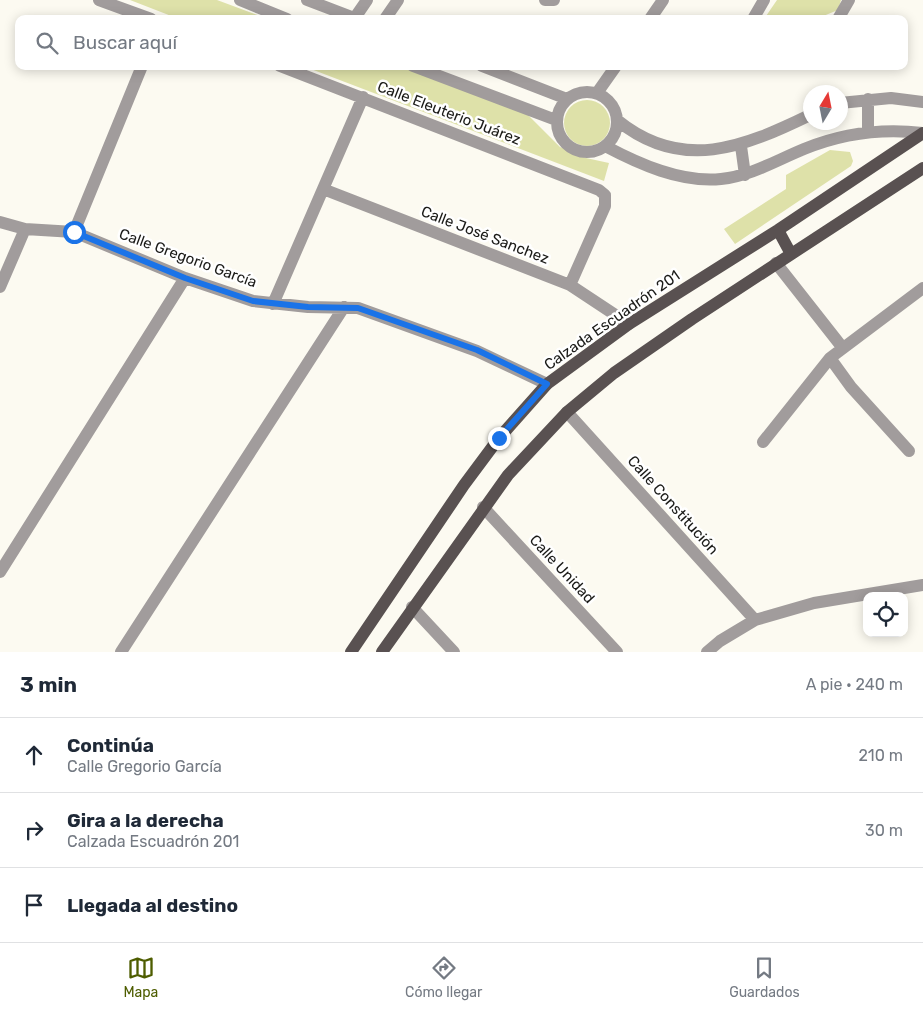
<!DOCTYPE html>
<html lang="es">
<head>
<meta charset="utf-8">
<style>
  body { margin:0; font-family:Rubik,sans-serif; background:#f2f2f3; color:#1f2937 }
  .controls { position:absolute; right:15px; bottom:15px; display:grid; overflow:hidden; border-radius:10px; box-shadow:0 2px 12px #0003 }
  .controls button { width:45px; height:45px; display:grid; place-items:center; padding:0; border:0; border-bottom:1px solid #e0e1e3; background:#fff; color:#1f2937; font:25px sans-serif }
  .compass { position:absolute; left:803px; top:85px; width:45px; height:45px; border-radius:50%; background:#fff; box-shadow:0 2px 12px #0003; rotate:10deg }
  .stop { position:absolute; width:15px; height:15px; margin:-11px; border:4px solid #1a73e8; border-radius:50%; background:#fff }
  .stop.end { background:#1a73e8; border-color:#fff; box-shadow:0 1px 5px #0008 }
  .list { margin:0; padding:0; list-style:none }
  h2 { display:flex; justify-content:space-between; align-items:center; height:65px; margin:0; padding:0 20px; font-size:21px }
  h2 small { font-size:16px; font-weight:400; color:#747a83 }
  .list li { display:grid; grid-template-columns:32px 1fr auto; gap:15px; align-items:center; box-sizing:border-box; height:75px; padding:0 20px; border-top:1px solid #e0e1e3 }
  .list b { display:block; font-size:19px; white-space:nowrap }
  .list p { margin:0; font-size:16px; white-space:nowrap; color:#747a83 }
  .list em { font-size:16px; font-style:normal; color:#747a83 }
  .icon { flex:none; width:28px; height:28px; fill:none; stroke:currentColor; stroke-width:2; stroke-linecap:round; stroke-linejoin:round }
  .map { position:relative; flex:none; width:923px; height:652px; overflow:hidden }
  .search { position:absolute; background:#fff; box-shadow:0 2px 12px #0003; left:15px; right:15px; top:15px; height:55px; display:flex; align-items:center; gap:12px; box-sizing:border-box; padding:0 18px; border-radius:10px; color:#747a83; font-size:19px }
  .sheet { height:290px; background:#fff }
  nav { display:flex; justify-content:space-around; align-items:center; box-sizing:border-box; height:70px; border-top:1px solid #e0e1e3; background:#fff; font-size:14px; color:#747a83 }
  nav a { display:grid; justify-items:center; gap:2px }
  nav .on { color:#4e5d00 }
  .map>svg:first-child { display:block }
</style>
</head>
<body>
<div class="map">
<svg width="923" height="652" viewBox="0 0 923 652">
  <rect width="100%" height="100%" fill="#fcfaf1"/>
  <path fill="#dee1a9" d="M130 0H217L268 19H179Z
    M777 0H841L838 10 816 19H764Z
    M303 66H399L525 112 560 147 586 158 609 163 604 181Z
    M564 123a23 23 0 1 1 46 0a23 23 0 1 1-46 0Z
    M830 150 850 152 853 161 851 166 735 244 724 229 786 189V175Z"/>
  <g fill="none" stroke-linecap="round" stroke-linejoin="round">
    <path stroke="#a19c9c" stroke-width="12" d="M99 0 151 19
      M240 0 287 19
      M307 0 357 19
      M545 0H554
      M354 19 367 0
      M385 19 398 0
      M650 19 663 0
      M753 19 764 0
      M838 19 849 0
      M280 66 599 190 605 195V206L570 285
      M413 66 556 120
      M482 66 567 99
      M557 122a30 30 0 1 1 60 0a30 30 0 1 1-60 0Z
      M597 93 616 66
      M840 103 891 98 923 102
      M617 120C682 173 744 147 810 115
      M868 131V99
      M605 146C639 164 681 183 721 179 751 176 777 160 804 149 843 133 881 128 923 133
      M741 146 745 175
      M323 189 570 285 629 324
      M0 222 25 229 74 232 185 278 253 301 308 307 358 308 477 351 547 384
      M74 232 142 66
      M776 263 842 347
      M0 287 25 229
      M273 304 363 97
      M830 358 851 387 909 451
      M567 412 755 620
      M763 442 830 358 923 288
      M483 507 617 652
      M0 572 185 278
      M412 607 454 652
      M121 652 344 307
      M707 652 720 641 755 620 814 603 923 585"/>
    <path stroke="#595151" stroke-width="12" d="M778 230 791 254
      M351 652 464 485 499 438 547 384 629 324 778 230 923 133
      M382 652 508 475 567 412 614 373 692 319 923 168"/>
  </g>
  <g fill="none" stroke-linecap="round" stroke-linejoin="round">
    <path stroke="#1a73e8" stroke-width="6" d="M74 232 185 278 253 301 308 307 358 308 477 350 547 384 499 438"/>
  </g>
  <g text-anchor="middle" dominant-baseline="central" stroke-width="5" stroke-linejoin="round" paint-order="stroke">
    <g font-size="15" fill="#1b1b18" stroke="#fff">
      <text transform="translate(449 113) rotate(21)">Calle Eleuterio Juárez</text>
      <text transform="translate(485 235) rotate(21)">Calle José Sanchez</text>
      <text transform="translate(188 258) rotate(20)">Calle Gregorio García</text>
      <text transform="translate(612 320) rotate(-35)">Calzada Escuadrón 201</text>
      <text transform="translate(673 505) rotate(48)">Calle Constitución</text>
      <text transform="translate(562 569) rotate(47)">Calle Unidad</text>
    </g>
  </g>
</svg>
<div class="controls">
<button><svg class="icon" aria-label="locate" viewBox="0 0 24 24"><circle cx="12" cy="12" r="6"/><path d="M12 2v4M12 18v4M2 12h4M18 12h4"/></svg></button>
</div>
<svg class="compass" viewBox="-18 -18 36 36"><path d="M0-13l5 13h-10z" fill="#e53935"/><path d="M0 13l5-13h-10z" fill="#747a83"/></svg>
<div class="stop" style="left:74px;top:232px"></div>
<div class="stop end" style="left:499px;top:438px"></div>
<div class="search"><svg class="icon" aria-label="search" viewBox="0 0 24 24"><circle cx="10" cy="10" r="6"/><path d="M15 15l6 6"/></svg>Buscar aquí</div>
</div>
<section class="sheet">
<h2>3 min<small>A pie · 240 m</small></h2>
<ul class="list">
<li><svg class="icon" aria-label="ahead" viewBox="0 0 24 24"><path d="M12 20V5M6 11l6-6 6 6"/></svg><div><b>Continúa</b><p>Calle Gregorio García</p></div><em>210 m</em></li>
<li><svg class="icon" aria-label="right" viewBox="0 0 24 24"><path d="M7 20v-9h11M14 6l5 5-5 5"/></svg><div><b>Gira a la derecha</b><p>Calzada Escuadrón 201</p></div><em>30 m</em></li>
<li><svg class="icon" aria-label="arrive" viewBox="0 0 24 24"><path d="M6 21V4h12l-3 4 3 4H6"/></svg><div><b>Llegada al destino</b></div></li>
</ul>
</section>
<nav>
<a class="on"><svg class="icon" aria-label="map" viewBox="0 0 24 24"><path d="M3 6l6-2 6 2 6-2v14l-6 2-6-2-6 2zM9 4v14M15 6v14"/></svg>Mapa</a>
<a><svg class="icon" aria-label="directions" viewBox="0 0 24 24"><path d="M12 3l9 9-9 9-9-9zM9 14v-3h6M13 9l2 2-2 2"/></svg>Cómo llegar</a>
<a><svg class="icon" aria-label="saved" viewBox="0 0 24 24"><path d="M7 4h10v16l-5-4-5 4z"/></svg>Guardados</a>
</nav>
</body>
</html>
